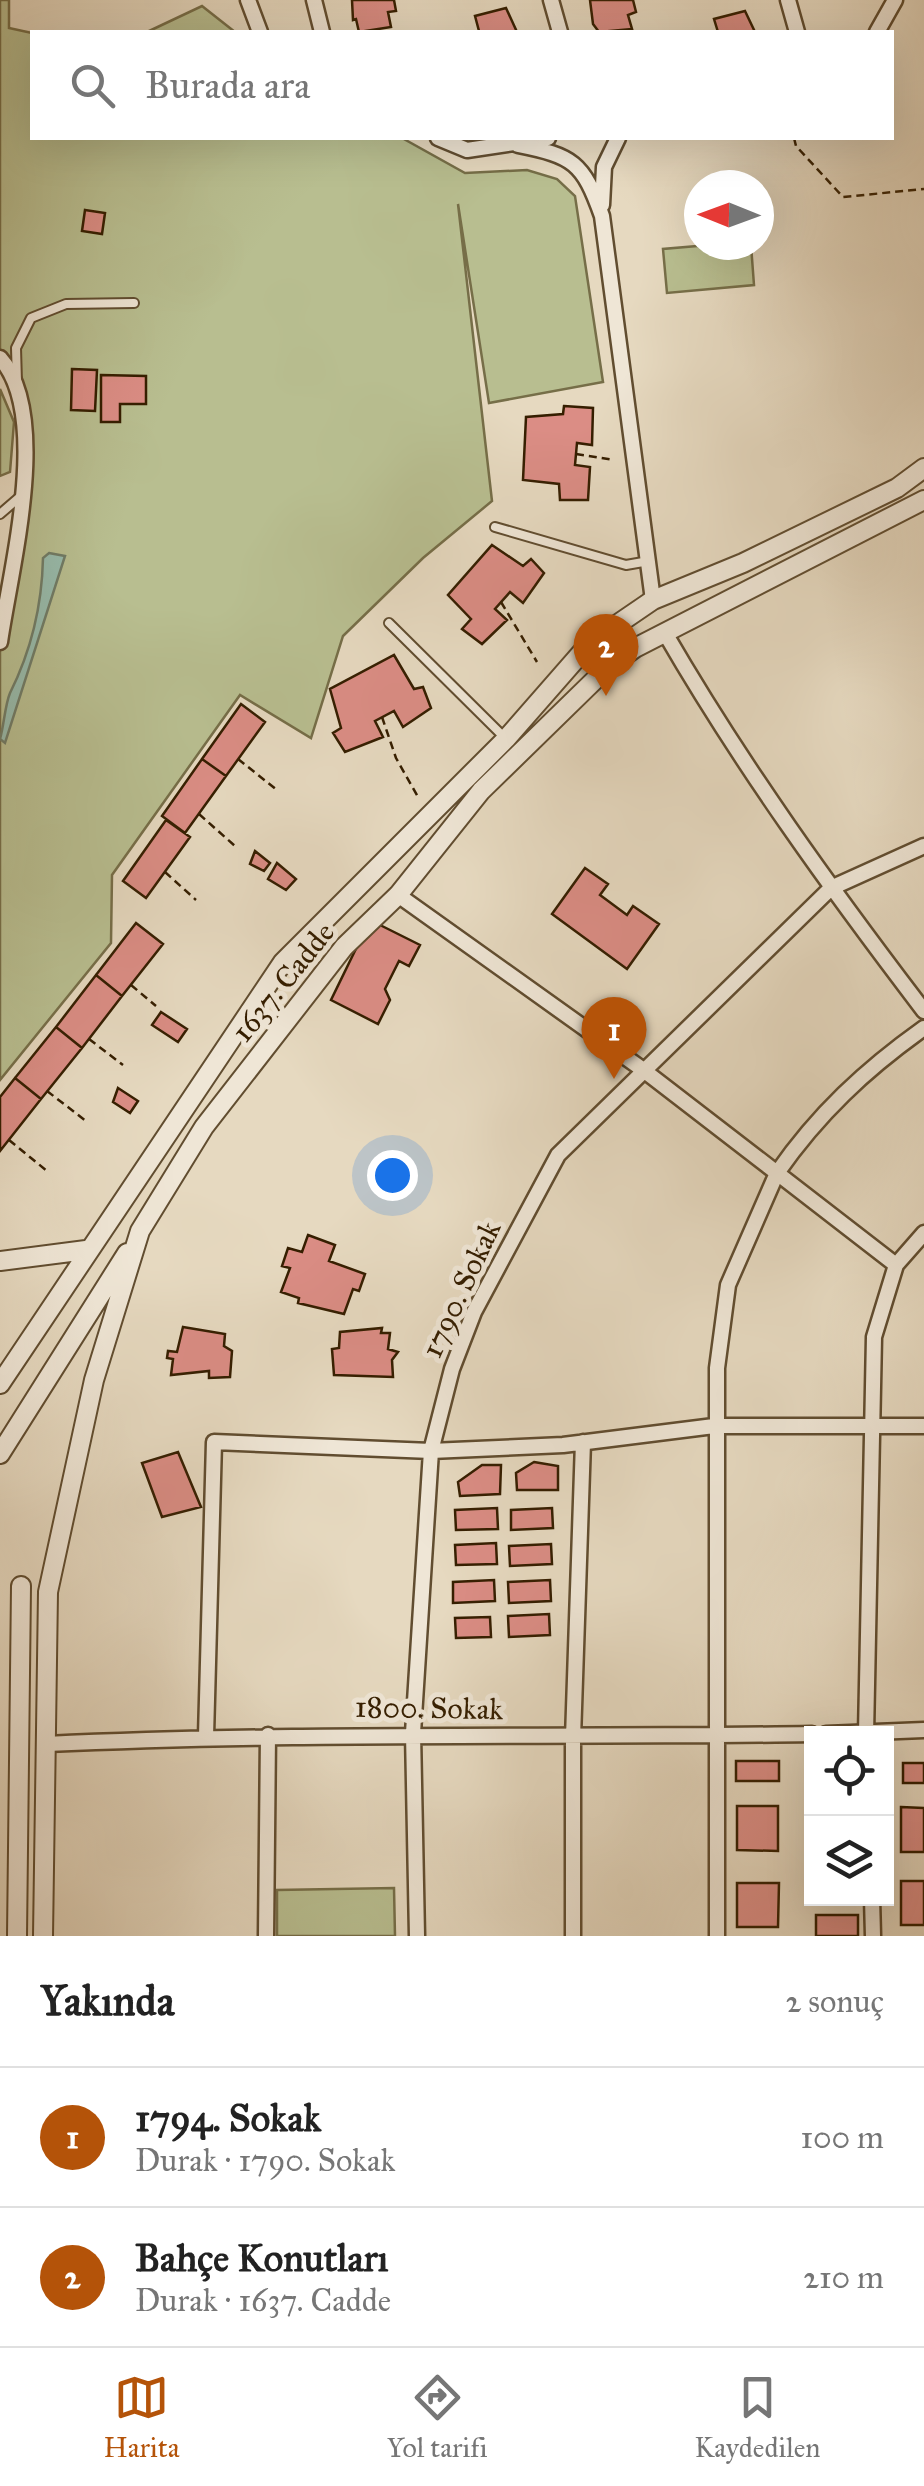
<!DOCTYPE html>
<html lang="tr">
<head>
<meta charset="utf-8">
<style>
  body { margin:0; font-family:"IM FELL Great Primer",serif; background:#f6f6f6; color:#222 }
  .controls { position:absolute; right:30px; bottom:30px; display:grid; overflow:hidden; border-radius:0px; box-shadow:0 10px 40px #0002 }
  .controls button { width:90px; height:90px; display:grid; place-items:center; padding:0; border:0; border-bottom:2px solid #e0e0e0; background:#fff; color:#222; font:50px sans-serif }
  .compass { position:absolute; left:684px; top:170px; width:90px; height:90px; border-radius:50%; background:#fff; box-shadow:0 10px 40px #0002; rotate:271deg }
  .you { position:absolute; left:392px; top:1175px; width:35px; height:35px; margin:-25px; border:8px solid #fff; border-radius:50%; background:#1a73e8; box-shadow:0 0 0 15px #1a73e833 }
  .badge { display:grid; place-items:center; width:65px; height:65px; border-radius:50%; background:#b45309; color:#fff; font-size:32px; font-weight:700 }
  .pin { position:absolute; translate:-50% -82px; filter:drop-shadow(0 2px 5px #0008) }
  .pin::after { content:''; position:absolute; top:52px; width:35px; height:30px; background:inherit; clip-path:polygon(0 0,100% 0,50% 100%) }
  .list { margin:0; padding:0; list-style:none }
  h2 { display:flex; justify-content:space-between; align-items:center; height:130px; margin:0; padding:0 40px; font-size:42px }
  h2 small { font-size:32px; font-weight:400; color:#767676 }
  .list li { display:grid; grid-template-columns:65px 1fr auto; gap:30px; align-items:center; box-sizing:border-box; height:140px; padding:0 40px; border-top:2px solid #e0e0e0 }
  .list b { display:block; font-size:38px; white-space:nowrap }
  .list p { margin:0; font-size:32px; white-space:nowrap; color:#767676 }
  .list em { font-size:32px; font-style:normal; color:#767676 }
  .icon { flex:none; width:55px; height:55px; fill:none; stroke:currentColor; stroke-width:2; stroke-linecap:round; stroke-linejoin:round }
  .map { position:relative; flex:none; width:924px; height:1936px; overflow:hidden }
  .search { position:absolute; background:#fff; box-shadow:0 10px 40px #0002; left:30px; right:30px; top:30px; height:110px; display:flex; align-items:center; gap:25px; box-sizing:border-box; padding:0 35px; border-radius:0px; color:#767676; font-size:38px }
  .sheet { height:410px; background:#fff }
  nav { display:flex; justify-content:space-around; align-items:center; box-sizing:border-box; height:140px; border-top:2px solid #e0e0e0; background:#fff; font-size:28px; color:#767676 }
  nav a { display:grid; justify-items:center; gap:5px }
  nav .on { color:#b45309 }
  .map>svg:first-child { display:block }
</style>
</head>
<body>
<div class="map">
<svg width="924" height="1936" viewBox="0 0 924 1936">
  <rect width="100%" height="100%" fill="#e6d9c0"/>
  <filter id="stains"><feTurbulence type="fractalNoise" baseFrequency=".002" numOctaves="4"/><feColorMatrix values="0 0 0 0 .2 0 0 0 0 .09 0 0 0 0 .02 0 0 0 .5 -.17"/></filter>
  <radialGradient id="worn" r=".72"><stop offset=".6" stop-color="#630" stop-opacity="0"/><stop offset="1" stop-color="#630" stop-opacity=".3"/></radialGradient>
  <path fill="#b8be90" stroke="#766e48" stroke-width="2.5" d="M0 0H9V28L32 33V138H402L465 173 527 170 557 179 575 196 603 382 489 403 458 204 492 501 423 558 343 636 311 738 240 695 112 875 111 943 0 1080V644L25 421 0 358Z
    M202 6 235 32H147Z
    M709 245H751L754 285 667 293 663 249Z
    M0 389 14 422 10 472 0 476Z
    M394 1888 395 1936H277V1890Z"/>
  <path fill="#97bbac" stroke="#707c67" stroke-width="2.5" d="M49 553 65 556 5 743 0 739C4 725 5 705 10 693 31 651 42 605 43 558Z"/>
  <path fill="#db8d85" stroke="#351e00" stroke-width="2.5" d="M352 0H394L396 11 388 12 391 27 359 32 356 19 353 20Z
    M590 0H633L636 12 628 15 632 29 599 32 593 24Z
    M506 8 517 32H471L479 31 475 16Z
    M745 11 755 32H718L714 19Z
    M85 210 105 213 102 234 82 231Z
    M72 369 97 370 95 411 71 410Z
    M101 375 146 376V404H120V422H101Z
    M564 406 593 408 592 445 577 443 575 465 590 467 588 500H560L559 484 523 480 526 417 563 414Z
    M492 545 523 566 531 559 544 573 523 603 510 592 495 609 507 620 482 644 462 629 471 619 448 595Z
    M394 655 414 689 423 687 431 708 403 727 394 711 375 721 383 737 345 752 333 733 341 728 330 689Z
    M241 704 265 722 226 776 202 759Z
    M202 759 226 776 185 833 162 816Z
    M166 820 190 837 146 898 123 881Z
    M255 851 270 863 264 871 250 864Z
    M277 863 296 879 286 890 268 879Z
    M585 868 608 884 600 895 627 915 633 906 659 924 627 969 552 914Z
    M370 920 420 945 409 966 399 961 385 989 390 1000 378 1024 331 1000Z
    M136 923 163 944 122 996 96 975Z
    M96 975 122 996 82 1048 56 1027Z
    M161 1012 187 1029 178 1042 152 1025Z
    M56 1027 82 1048 41 1099 15 1078Z
    M15 1078 41 1099 0 1151V1097Z
    M118 1088 138 1101 130 1113 113 1102Z
    M308 1235 335 1245 329 1261 365 1274 359 1291 353 1289 344 1314 298 1303 299 1298 281 1292 290 1268 282 1266 288 1248 302 1252Z
    M183 1327 225 1334 224 1346 232 1351 230 1377 209 1378V1371L171 1375 173 1359 167 1358 168 1351 177 1352Z
    M382 1328 381 1333H390L388 1349 398 1352 392 1360 393 1377 334 1375 332 1349 339 1348 340 1332Z
    M178 1452 201 1507 162 1517 142 1463Z
    M534 1462 558 1466V1490H517L516 1473Z
    M482 1465H501L500 1494 460 1496 458 1482Z
    M497 1508 498 1529 456 1530 455 1510Z
    M552 1508 553 1528 511 1530V1510Z
    M496 1543 497 1564 456 1565 455 1545Z
    M551 1544 552 1564 510 1566 509 1546Z
    M494 1580 495 1601 453 1603V1582Z
    M550 1580 551 1601 509 1603 508 1582Z
    M549 1614 550 1635 509 1637 508 1616Z
    M490 1617 491 1637 456 1638 455 1618Z
    M736 1761H779V1781H736Z
    M903 1763H924V1783H903Z
    M737 1806H778V1851L737 1850Z
    M901 1807 924 1808V1852H901Z
    M901 1881H924V1925H901Z
    M737 1883H779L778 1927H737Z
    M816 1915H858V1936H816Z"/>
  <g fill="none" stroke-linecap="round" stroke-linejoin="round">
    <g stroke="#614d30" stroke-width="12">
      <path id="service" d="M17 382 16 348 31 318 66 304 134 303
        M0 514 22 495
        M495 527 626 565 649 561
        M389 623 506 739"/>
    </g>
    <g stroke="#614d30" stroke-width="19">
      <path id="minor" d="M248 0 260 32
        M314 0 322 32
        M551 0 560 32
        M788 0 797 32
        M877 32 895 0
        M438 138 467 150 548 138
        M518 145C573 156 583 162 602 216L653 600
        M602 205 604 167 618 138
        M0 358C52 415 10 571 0 642
        M665 633C742 766 831 889 924 1011
        M398 895 642 1069 777 1173 728 1285 717 1368V1936
        M896 1265 924 1233
        M826 1734 924 1730
        M866 1734 874 1337 896 1265 777 1173C818 1114 865 1070 924 1028
        M206 1736 214 1442 431 1451 563 1445 714 1426H924
        M47 1744C302 1732 556 1738 812 1734
        M872 1898 873 1936
        M266 1936 268 1735
        M417 1936 413 1733 431 1451 452 1369 474 1312 558 1155 831 888 924 846
        M573 1936V1738L583 1442"/>
    </g>
    <g stroke="#614d30" stroke-width="22">
      <path id="tertiary" d="M0 1261 86 1250
        M0 1384 283 962 506 739 590 643 653 600 743 563 897 488 924 468
        M0 1454 127 1253
        M17 1936 21 1586
        M43 1936 48 1592 94 1380 140 1231 204 1127 344 947 398 895 481 791 607 668 635 648 924 500"/>
    </g>
    <path stroke="#351e00" stroke-width="2.5" stroke-dasharray="8 5" stroke-linecap="butt" d="M794 138 796 146 843 197 924 189
      M576 454 614 460
      M501 602 537 662
      M382 717 396 758 418 797
      M238 759 277 790
      M199 814 235 846
      M165 872 196 900
      M131 985 156 1006
      M89 1039 123 1065
      M47 1091 86 1121
      M9 1140 47 1171"/>
    <use href="#service" stroke="#efe6d6" stroke-width="8"/>
    <use href="#minor" stroke="#efe6d6" stroke-width="14"/>
    <use href="#tertiary" stroke="#efe6d6" stroke-width="18"/>
  </g>
  <g text-anchor="middle" dominant-baseline="central" stroke-width="10" stroke-linejoin="round" paint-order="stroke">
    <g font-size="30" fill="#351e00" stroke="#efe6d6">
      <text transform="translate(283 982) rotate(-51)">1637. Cadde</text>
      <text transform="translate(461 1289) rotate(-65)">1790. Sokak</text>
      <text transform="translate(429 1708) rotate(1)">1800. Sokak</text>
    </g>
  </g>
  <rect width="100%" height="100%" filter="url(#stains)"/>
  <rect width="100%" height="100%" fill="url(#worn)"/>
</svg>
<div class="controls">
<button><svg class="icon" aria-label="locate" viewBox="0 0 24 24"><circle cx="12" cy="12" r="6"/><path d="M12 2v4M12 18v4M2 12h4M18 12h4"/></svg></button>
<button><svg class="icon" aria-label="layers" viewBox="0 0 24 24"><path d="M12 4l9 5-9 5-9-5zM3 14l9 5 9-5"/></svg></button>
</div>
<svg class="compass" viewBox="-18 -18 36 36"><path d="M0-13l5 13h-10z" fill="#e53935"/><path d="M0 13l5-13h-10z" fill="#767676"/></svg>
<div class="you"></div>
<div class="pin badge" style="left:614px;top:1079px">1</div>
<div class="pin badge" style="left:606px;top:696px">2</div>
<div class="search"><svg class="icon" aria-label="search" viewBox="0 0 24 24"><circle cx="10" cy="10" r="6"/><path d="M15 15l6 6"/></svg>Burada ara</div>
</div>
<section class="sheet">
<h2>Yakında<small>2 sonuç</small></h2>
<ul class="list">
<li><span class="badge">1</span><div><b>1794. Sokak</b><p>Durak · 1790. Sokak</p></div><em>100 m</em></li>
<li><span class="badge">2</span><div><b>Bahçe Konutları</b><p>Durak · 1637. Cadde</p></div><em>210 m</em></li>
</ul>
</section>
<nav>
<a class="on"><svg class="icon" aria-label="map" viewBox="0 0 24 24"><path d="M3 6l6-2 6 2 6-2v14l-6 2-6-2-6 2zM9 4v14M15 6v14"/></svg>Harita</a>
<a><svg class="icon" aria-label="directions" viewBox="0 0 24 24"><path d="M12 3l9 9-9 9-9-9zM9 14v-3h6M13 9l2 2-2 2"/></svg>Yol tarifi</a>
<a><svg class="icon" aria-label="saved" viewBox="0 0 24 24"><path d="M7 4h10v16l-5-4-5 4z"/></svg>Kaydedilen</a>
</nav>
</body>
</html>
